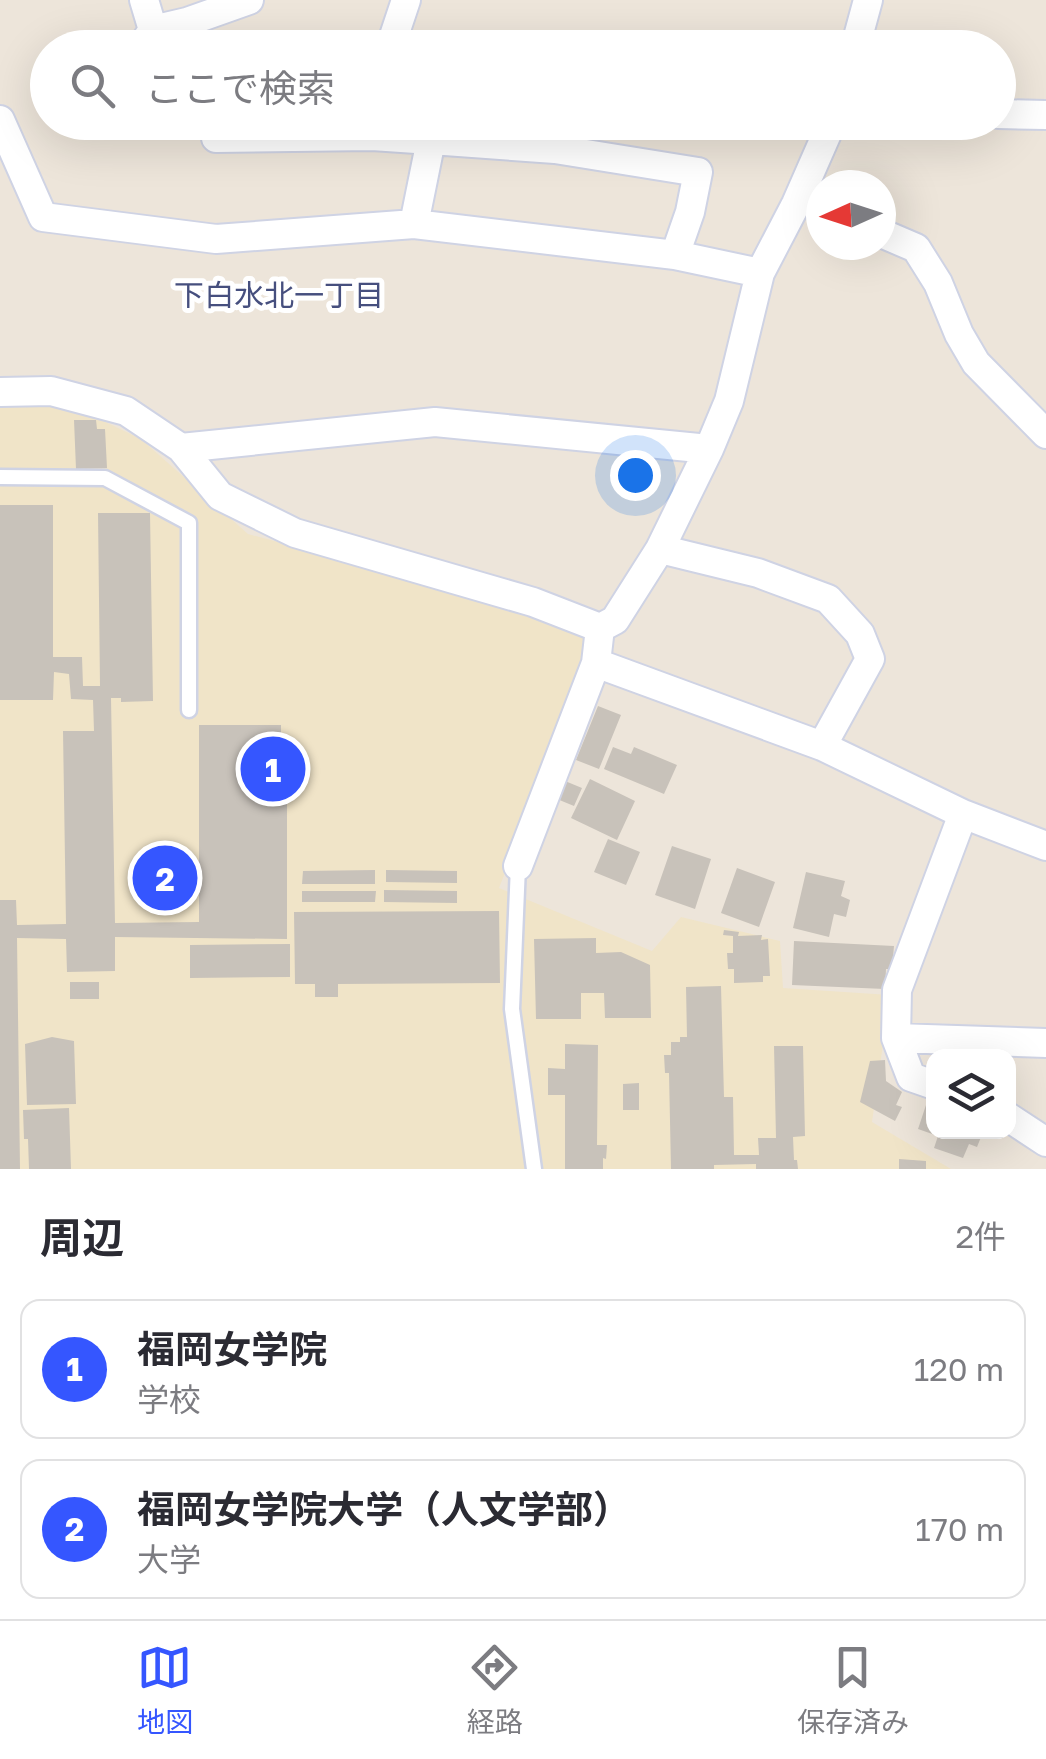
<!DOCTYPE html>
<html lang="ja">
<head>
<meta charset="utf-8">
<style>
  body { margin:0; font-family:"Golos Text","Noto Sans JP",sans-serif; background:#f2f2f3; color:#2b2b33 }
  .controls { position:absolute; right:30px; bottom:30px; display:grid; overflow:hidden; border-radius:20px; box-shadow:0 10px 40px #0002 }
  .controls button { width:90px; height:90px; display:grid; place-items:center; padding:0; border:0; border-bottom:2px solid #e1e1e2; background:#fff; color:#2b2b33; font:50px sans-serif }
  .compass { position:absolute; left:806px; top:170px; width:90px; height:90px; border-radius:50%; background:#fff; box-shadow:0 10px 40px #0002; rotate:267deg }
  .you { position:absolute; left:635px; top:475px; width:35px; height:35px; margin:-25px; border:8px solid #fff; border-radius:50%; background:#1a73e8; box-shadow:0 0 0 15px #1a73e833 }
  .badge { display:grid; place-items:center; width:65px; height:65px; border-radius:50%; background:#3556ff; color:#fff; font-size:32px; font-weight:700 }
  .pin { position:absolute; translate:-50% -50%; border:5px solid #fff; box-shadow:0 2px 10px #0006 }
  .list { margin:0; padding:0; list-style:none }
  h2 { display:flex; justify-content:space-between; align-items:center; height:130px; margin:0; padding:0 40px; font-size:42px }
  h2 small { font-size:32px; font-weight:400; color:#7c7c81 }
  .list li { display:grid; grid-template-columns:65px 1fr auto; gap:30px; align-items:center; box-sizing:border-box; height:140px; margin:0 20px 20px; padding:0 20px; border:2px solid #e1e1e2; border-radius:20px }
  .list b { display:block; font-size:38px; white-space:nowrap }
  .list p { margin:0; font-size:32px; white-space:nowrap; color:#7c7c81 }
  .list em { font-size:32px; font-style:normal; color:#7c7c81 }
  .icon { flex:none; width:55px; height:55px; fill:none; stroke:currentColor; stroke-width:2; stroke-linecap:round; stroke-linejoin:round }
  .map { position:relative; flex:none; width:1046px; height:1169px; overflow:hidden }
  .search { position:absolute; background:#fff; box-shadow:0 10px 40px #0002; left:30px; right:30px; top:30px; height:110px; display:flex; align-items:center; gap:25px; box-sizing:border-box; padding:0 35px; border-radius:55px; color:#7c7c81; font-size:38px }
  .sheet { height:450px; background:#fff }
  nav { display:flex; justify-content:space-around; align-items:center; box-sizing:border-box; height:140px; border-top:2px solid #e1e1e2; background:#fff; font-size:28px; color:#7c7c81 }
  nav a { display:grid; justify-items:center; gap:5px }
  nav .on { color:#3556ff }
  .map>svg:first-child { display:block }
</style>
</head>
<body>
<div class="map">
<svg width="1046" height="1169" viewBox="0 0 1046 1169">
  <rect width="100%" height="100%" fill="#ede5da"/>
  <path fill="#f0e4c8" d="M0 404H68L141 439 248 534 578 623 593 649 499 888 652 951 681 917 780 941 783 988 890 995 872 1122 951 1169H0Z"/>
  <path fill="#c8c2ba" d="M74 420H96L97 429H105L107 468 76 469Z
    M0 505H53V657H82L83 686H100L98 513H150L153 701 121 702V698H111L115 923 199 922V725H281V764H287V939L115 937V971L67 972 66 939 17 938 20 1169H0V900H16L17 925 66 924 63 731H94L93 700 71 699 69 674 54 672 53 700H0Z
    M598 706 621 715 599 769 576 760Z
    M613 747 631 754 634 747 677 765 664 794 604 769Z
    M590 779 635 801 617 840 571 818Z
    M565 781 582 788 574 806 557 799Z
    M608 839 640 852 626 885 594 872Z
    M672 846 711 859 695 909 655 895Z
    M737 868 775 882 759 927 721 913Z
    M375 870V884H302L303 871Z
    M386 870 457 871V883L386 882Z
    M806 872 845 881 841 896 850 900 846 917 834 914 829 937 793 928Z
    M384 890 457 891V903L384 902Z
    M302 891H376L375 902H302Z
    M499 911 500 983 338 984V997H315V984H295L294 912Z
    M724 930 739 932 738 936 762 935 761 940 768 939 770 976H763V982L734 983V969H728L727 953H733V936L723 935Z
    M596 938V953L621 952 650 965 651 1018H605L604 993H581V1019H536L534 939Z
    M794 941 894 946 892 969H886L885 989 792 985Z
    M290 944V977L190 978V945Z
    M70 982H99V999H70Z
    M721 986 724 1097H733L734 1155H759L758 1138H776L774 1046H803L805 1136 793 1137 794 1160H797L798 1169H756V1164L714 1165V1169H671L669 1073H665L664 1055H671V1042H680V1037H687L686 987Z
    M52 1037 74 1041 76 1104 27 1105 25 1044Z
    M565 1044 598 1045 597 1145H607L606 1159 603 1158V1169H565V1095H548V1068L565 1069Z
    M885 1060 886 1081 902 1092 896 1105 902 1107 895 1121 860 1102 870 1061Z
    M639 1083V1110H623V1084Z
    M927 1102 934 1104V1132H983L977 1147 969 1144 963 1158 934 1148 938 1136 918 1129Z
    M69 1108 71 1169H29L28 1139H24L23 1110Z
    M899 1159 926 1161V1169H899Z"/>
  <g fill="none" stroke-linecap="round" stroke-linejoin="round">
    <g stroke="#cfd3e4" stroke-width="19">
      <path id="service" d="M0 477 105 478 189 523V710
        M518 866 512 1009 534 1169"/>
    </g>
    <g stroke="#cfd3e4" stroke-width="32">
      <path id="minor" d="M144 0 153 30
        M134 48 142 46 153 30 187 22 249 0
        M390 48 406 0
        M855 48 868 0
        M998 114 1046 115
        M0 120 43 217 216 239 414 224
        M216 138 372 136 431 140
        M881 233 916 248 938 283 959 334 976 363 1046 434
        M675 255 690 212 698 172 555 149 431 140 414 224 675 255 760 273
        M0 392 51 391 126 411 181 448 220 496 295 533 533 602 600 628
        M181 448 435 422 709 449
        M660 549 758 573 828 599 860 634 870 659 822 746
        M596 663 822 746 963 814 1046 846
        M518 866 596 663 600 628 615 620 660 549 709 449 729 401 760 273 796 204 832 122
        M896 1038 1046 1043
        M934 1085 911 1077 896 1038 897 990 963 814
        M1008 1117 1046 1142"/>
    </g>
    <use href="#service" stroke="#fff" stroke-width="14"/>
    <use href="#minor" stroke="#fff" stroke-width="28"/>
  </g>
  <g text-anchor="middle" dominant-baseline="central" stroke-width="10" stroke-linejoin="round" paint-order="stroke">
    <g font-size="30" fill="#464f7e" stroke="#fff">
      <text x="279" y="295">下白水北一丁目</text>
    </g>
  </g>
</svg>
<div class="controls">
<button><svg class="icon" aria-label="layers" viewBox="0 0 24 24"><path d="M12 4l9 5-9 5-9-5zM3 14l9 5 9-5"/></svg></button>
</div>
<svg class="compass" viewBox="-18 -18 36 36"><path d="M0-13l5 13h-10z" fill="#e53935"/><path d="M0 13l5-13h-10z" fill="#7c7c81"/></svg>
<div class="you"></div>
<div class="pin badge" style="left:273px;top:769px">1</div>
<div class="pin badge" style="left:165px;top:878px">2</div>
<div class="search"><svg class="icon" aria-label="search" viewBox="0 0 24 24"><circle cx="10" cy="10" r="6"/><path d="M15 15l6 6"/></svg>ここで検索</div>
</div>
<section class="sheet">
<h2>周辺<small>2件</small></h2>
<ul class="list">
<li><span class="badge">1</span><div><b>福岡女学院</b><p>学校</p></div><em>120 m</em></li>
<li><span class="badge">2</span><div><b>福岡女学院大学（人文学部）</b><p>大学</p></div><em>170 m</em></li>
</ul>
</section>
<nav>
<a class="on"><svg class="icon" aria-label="map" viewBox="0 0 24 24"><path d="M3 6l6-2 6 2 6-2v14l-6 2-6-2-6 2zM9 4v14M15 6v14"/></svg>地図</a>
<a><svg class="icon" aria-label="directions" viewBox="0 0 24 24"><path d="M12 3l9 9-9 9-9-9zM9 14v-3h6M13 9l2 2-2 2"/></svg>経路</a>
<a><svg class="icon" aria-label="saved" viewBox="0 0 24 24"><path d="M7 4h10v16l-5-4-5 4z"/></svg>保存済み</a>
</nav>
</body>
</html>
